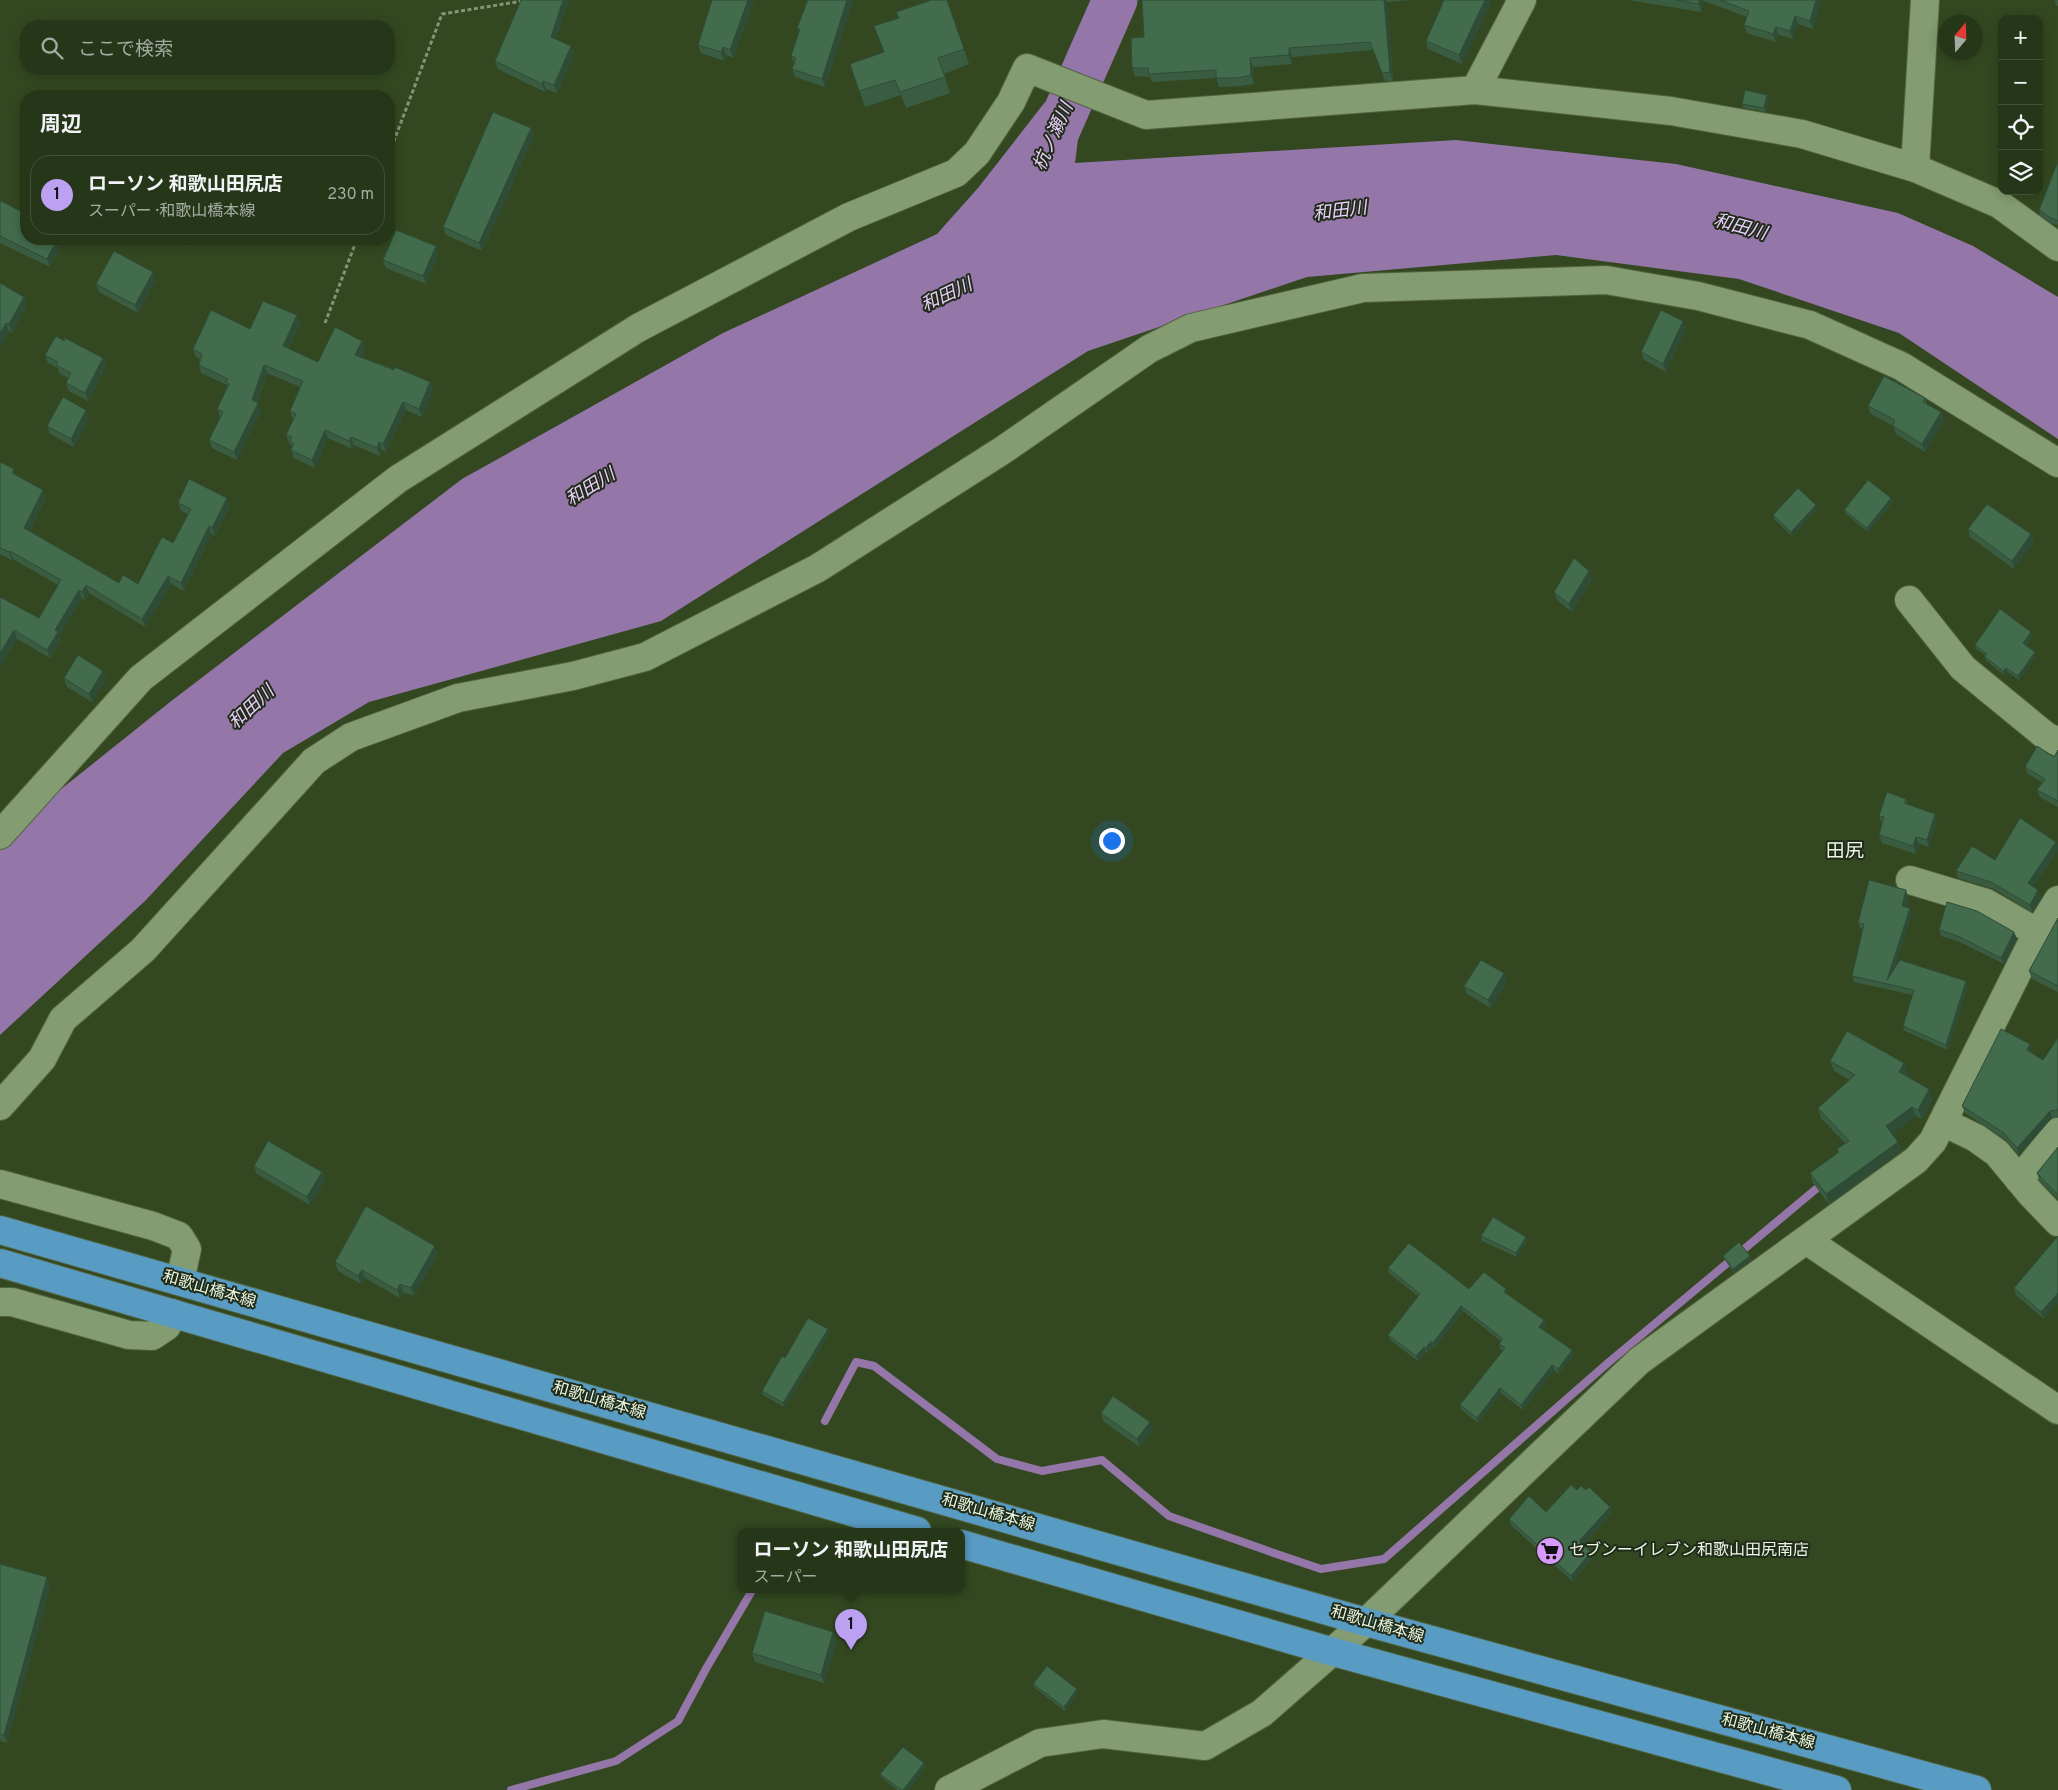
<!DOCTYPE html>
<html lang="ja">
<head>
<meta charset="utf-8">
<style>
  body { margin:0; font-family:Overpass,"Noto Sans JP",sans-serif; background:#324126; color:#f1f3f6 }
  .controls { position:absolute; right:15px; top:15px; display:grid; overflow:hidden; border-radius:10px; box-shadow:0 2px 12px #0003 }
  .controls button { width:45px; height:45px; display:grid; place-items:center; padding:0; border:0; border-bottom:1px solid #425038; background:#263619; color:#f1f3f6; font:25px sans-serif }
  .compass { position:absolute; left:1938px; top:15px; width:45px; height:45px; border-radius:50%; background:#263619; box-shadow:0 2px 12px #0003; rotate:19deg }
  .you { position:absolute; left:1111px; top:840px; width:18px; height:18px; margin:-12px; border:4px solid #fff; border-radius:50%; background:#1a73e8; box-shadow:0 0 0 8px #1a73e833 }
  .badge { display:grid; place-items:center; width:32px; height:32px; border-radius:50%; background:#bca0f2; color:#111; font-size:16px; font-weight:700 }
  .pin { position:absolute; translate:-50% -41px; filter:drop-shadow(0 1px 2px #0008) }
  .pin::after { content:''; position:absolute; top:26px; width:18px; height:15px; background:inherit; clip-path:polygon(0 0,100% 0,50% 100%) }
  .popup { position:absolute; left:737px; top:1528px; width:228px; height:65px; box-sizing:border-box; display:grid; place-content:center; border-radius:10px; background:#263619; filter:drop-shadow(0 1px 4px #0005); font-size:16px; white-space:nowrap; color:#a4aba2 }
  .popup b { font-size:19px; color:#f1f3f6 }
  .popup::after { content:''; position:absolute; left:50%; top:100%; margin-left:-10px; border:10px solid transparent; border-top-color:#263619 }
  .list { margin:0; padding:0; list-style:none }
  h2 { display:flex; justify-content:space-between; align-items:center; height:65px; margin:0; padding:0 20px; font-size:21px }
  h2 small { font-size:16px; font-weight:400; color:#a4aba2 }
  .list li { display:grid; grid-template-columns:32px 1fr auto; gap:15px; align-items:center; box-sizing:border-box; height:80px; margin:0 10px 10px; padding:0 10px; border:1px solid #425038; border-radius:20px }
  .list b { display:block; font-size:19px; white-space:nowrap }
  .list p { margin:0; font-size:16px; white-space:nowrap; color:#a4aba2 }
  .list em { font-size:16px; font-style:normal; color:#a4aba2 }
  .icon { flex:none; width:28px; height:28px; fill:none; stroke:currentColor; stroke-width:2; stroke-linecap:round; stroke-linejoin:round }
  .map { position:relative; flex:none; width:2058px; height:1790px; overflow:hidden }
  .search { position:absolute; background:#263619; box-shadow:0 2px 12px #0003; left:20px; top:20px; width:375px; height:55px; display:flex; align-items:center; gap:12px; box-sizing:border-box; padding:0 18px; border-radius:20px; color:#a4aba2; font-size:19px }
  .panel { position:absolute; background:#263619; box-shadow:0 2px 12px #0003; left:20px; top:90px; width:375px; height:155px; border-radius:20px }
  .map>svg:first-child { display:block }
</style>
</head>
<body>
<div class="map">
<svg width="2058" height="1790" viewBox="0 0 2058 1790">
  <rect width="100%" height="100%" fill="#334821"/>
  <path fill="#9576a9" d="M1045 102 1081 116 1075 163 1456 140 1676 164 1898 213 1973 246 2058 297V439L1899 333 1739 279 1556 255 1307 277 1088 351 661 621 369 702 283 753 145 901 0 1035V838L170 702 462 479 723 333 937 234 978 188Z"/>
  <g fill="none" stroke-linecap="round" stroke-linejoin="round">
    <path stroke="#9576a9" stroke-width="8" d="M825 1421 856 1362 874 1366 997 1459 1042 1471 1102 1460 1169 1516 1271 1552 1321 1569 1384 1559 1609 1362 1816 1189
      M511 1790 616 1761 678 1721 707 1667 753 1589"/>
    <path stroke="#9576a9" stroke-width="45" d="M1041 168 1115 0"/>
    <g stroke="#51633f" stroke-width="30">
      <path id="minor" d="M1475 90 1522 0
        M1915 168 1925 0
        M1909 600 1963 668 2046 736 2058 742
        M0 835 141 678 398 479 638 328 849 217 956 173 977 153 1011 102 1027 68 1146 115 1475 90 1671 111 1802 134 1915 168 1999 204 2058 247
        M1910 880 1986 903 2038 933
        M0 1106 42 1059 63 1019 143 950 314 761 351 737 458 698 573 676 645 657 818 568 1003 450 1149 349 1191 328 1363 288 1606 280 1698 296 1810 325 1901 366 2058 463
        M1943 1122 1976 1138 1997 1153 2031 1194 2058 1222
        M2019 1180 2058 1132
        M0 1184 153 1226 179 1236 187 1249 180 1281
        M1806 1240 2058 1410
        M0 1302H12L129 1335 152 1336 167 1326 172 1313
        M949 1790 1040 1743 1103 1734 1205 1746 1262 1713 1366 1622 1639 1361 1916 1160 1933 1141 2034 939 2058 900"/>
    </g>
    <g stroke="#51633f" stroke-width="30">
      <path id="major" d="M0 1230 1366 1622 1977 1790
        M0 1263 917 1531
        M961 1544 1330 1651 1837 1790"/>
    </g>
    <path stroke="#839575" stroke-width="3" stroke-dasharray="4 2.5" stroke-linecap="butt" d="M389 154 442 14 529 0
      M325 323 357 239"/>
    <use href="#minor" stroke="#849c71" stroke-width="28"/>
    <use href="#major" stroke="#589bc3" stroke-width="28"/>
  </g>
  <path fill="#3a5d42" d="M521 0H569L556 39 571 46 574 54 557 93 546 89 545 92 498 69 495 61Z
    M712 0H754L733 58 726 55 724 61 701 53 698 45Z
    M807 0H853L825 87 795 77 792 69 794 64 791 56 799 33 797 28 807 1Z
    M947 0 969 64 944 74 950 93 906 108 901 95 865 107 850 64 884 53 874 26 898 18Z
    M1142 0H1411L1387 2 1393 81H1385L1373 50 1292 57V64L1253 67 1254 84 1240 86 1219 87 1216 78 1152 82 1150 77 1135 76 1132 68 1144 37Z
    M1444 0H1492L1462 64 1428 49 1426 41Z
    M1629 0H1817L1820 7 1813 29 1798 24 1793 39 1779 35 1776 42 1747 33 1744 25 1747 17 1704 1 1701 12Z
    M2055 0H2058V6H2056Z
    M1767 95 1769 99 1766 112 1743 108 1742 104Z
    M531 128 534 136 482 251 446 235 443 227Z
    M2058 161V225L2051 223 2040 215 2039 210Z
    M0 203 26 239H64L50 267 0 243Z
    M169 239H191L188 246Z
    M436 246 438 254 426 284 386 268 383 260Z
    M156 280 138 313 99 292 96 284Z
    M0 283 24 297 27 305 12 333 9 331 0 347Z
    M1683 321 1686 329 1666 372 1644 360 1641 352Z
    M300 323 288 349 318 362 362 341 365 349 361 357 430 382 433 390 422 417 406 410 386 452 382 450 380 456 354 445 352 449 328 438 315 468 294 458 291 450 292 448 291 444 289 443 286 435 293 419 290 411 300 387 267 373 257 403H258L261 411 237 460 212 448 209 440 220 417 217 409 227 387V385L201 373 199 365 200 359 196 357 193 349 250 329Z
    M64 341 103 358 106 366 88 401 69 391 66 383 68 378 59 373 58 368 48 363 45 355Z
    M1925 398 1927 404 1941 412 1944 420 1925 452 1896 434 1893 426 1871 414 1868 406Z
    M86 410 89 418 74 447 50 434 47 426Z
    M0 462 46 498 30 531 119 583 138 584 173 543 188 514 181 511 178 503 230 506 215 536 212 534 184 591 171 584 145 627 89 593 85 600 82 598 59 636 61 640 50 658 17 639 0 666V597L39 618 58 585 13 559 12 560 0 554Z
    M1893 502 1868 532 1846 514 1844 510Z
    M1816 505 1817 509 1792 536 1774 519 1773 515Z
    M1968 529 2031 534 2034 542 2014 569 1970 537Z
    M1592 579 1572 612 1557 600 1554 592Z
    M2032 636 2026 645 2036 656 2019 680 2008 672 2004 675 1986 660 1984 656 1985 655 1976 649 1975 645Z
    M64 678 106 679 92 702 67 687Z
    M2058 750V807L2040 797 2037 790 2043 783 2027 773 2025 767 2054 757Z
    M1906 799 1907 804 1937 821 1929 847 1919 844 1916 854 1882 843 1879 835 1882 823 1879 816Z
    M2056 842 2058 847V850L2033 887 2041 898 2032 912 1994 889 1958 878 1956 871Z
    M1908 896 1906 907 1912 914 1894 969 1968 986 1948 1050 1905 1031 1903 1026 1913 995 1854 982 1852 976 1863 929 1860 928 1858 923Z
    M2058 918V992L2032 979 2029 971Z
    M1939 930 2014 932 2017 939 2004 964 1960 942 1941 936Z
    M1504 973 1507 981 1491 1008 1467 994 1464 986Z
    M2058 1038V1117L2052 1118 2019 1155 2006 1140 1965 1113 1962 1106 2033 1051 2032 1053 2043 1060Z
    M1830 1061 1908 1073 1906 1076 1933 1098 1922 1119 1916 1116 1892 1134 1898 1142 1901 1151 1829 1204 1813 1183 1810 1173 1839 1153 1837 1149 1846 1144 1821 1118 1818 1108 1850 1080 1834 1071Z
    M2058 1147V1199L2039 1180 2037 1173Z
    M254 1166 322 1172 325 1180 310 1205 257 1174Z
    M1481 1236 1526 1237 1527 1241 1517 1257 1482 1241Z
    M2058 1236V1302L2044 1319 2016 1295 2014 1288Z
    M438 1254 414 1296 403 1292 400 1298 365 1278 361 1284 338 1271 335 1262Z
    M1723 1256H1750L1751 1260 1734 1273 1725 1260Z
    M1388 1268 1469 1289 1508 1294 1544 1320 1546 1325 1543 1329 1572 1350 1573 1355 1559 1374 1554 1370 1523 1410 1501 1393 1478 1423 1462 1410 1460 1405 1503 1351 1500 1349 1499 1344 1501 1341 1463 1311 1435 1348 1433 1346 1428 1353 1426 1352 1418 1361 1390 1340 1388 1335 1418 1296 1389 1273Z
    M828 1329 830 1333 784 1407 763 1395 762 1391 785 1358Z
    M1101 1413 1153 1430 1140 1447 1104 1422Z
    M1577 1490H1586L1610 1507 1612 1513 1583 1545 1593 1557 1573 1582 1511 1525 1509 1519 1546 1512Z
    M0 1564 50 1585 7 1743 0 1741Z
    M833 1632 837 1641 824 1683 755 1662 752 1653Z
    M1033 1684 1078 1693 1065 1711 1035 1688Z
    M926 1767 908 1790H897L882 1778 880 1774Z"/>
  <path fill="#2f4c36" d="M563 0H569L554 45 551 37Z
    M748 0H754L733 58 730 50Z
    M847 0H853L825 87 822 79Z
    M1384 0H1386L1387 2 1393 81 1390 72Z
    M1485 0H1492L1462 64 1459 55Z
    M1699 0H1703L1704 1 1701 12 1699 4Z
    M1816 0H1817L1820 7 1813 29 1810 21Z
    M1795 16 1798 24 1793 39 1790 31Z
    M1776 27 1779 35 1776 42 1773 34Z
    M571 46 574 54 557 93 554 85Z
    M723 47 726 55 724 61 721 52Z
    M1289 48 1292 57V64L1289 55Z
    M1250 58 1253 67 1254 84 1251 75Z
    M543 81 546 89 545 92 542 84Z
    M1767 95 1769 99 1766 112 1764 108Z
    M531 128 534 136 482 251 479 243Z
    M57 239H64L50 267 47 259Z
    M186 239H191L188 246Z
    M436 246 438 254 426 284 423 276Z
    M153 272 156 280 138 313 135 305Z
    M24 297 27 305 12 333 9 324Z
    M297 315 300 323 285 354 283 346Z
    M1683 321 1686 329 1666 372 1663 364Z
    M6 323 9 331 0 347V334Z
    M362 341 365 349 358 363 355 355Z
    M103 358 106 366 88 401 85 393Z
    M264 365 267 373 255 408 252 400Z
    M430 382 433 390 422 417 419 409Z
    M403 402 406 410 386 452 383 444Z
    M258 403 261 411 237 460 234 452Z
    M86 410 89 418 74 447 71 439Z
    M1941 412 1944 420 1925 452 1922 444Z
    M325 430 328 438 315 468 312 460Z
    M351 437 354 445 352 449 349 441Z
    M379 442 382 450 380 456 377 448Z
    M43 490 46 498 27 536 24 528Z
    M227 498 230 506 215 536 212 528Z
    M1891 498 1893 502 1868 532 1867 528Z
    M1816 505 1817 509 1792 536 1791 532Z
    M209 526 212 534 184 591 181 583Z
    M2031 534 2034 542 2014 569 2012 561Z
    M10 551 13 559 12 560 9 552Z
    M1589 571 1592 579 1572 612 1569 604Z
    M168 576 171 584 145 627 142 619Z
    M86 585 89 593 85 600 82 592Z
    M79 590 82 598 59 636 61 640 50 658 47 650 55 630Z
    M14 630 17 639 0 666V654Z
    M2031 632 2032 636 2024 647 2023 643Z
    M2035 652 2036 656 2019 680 2018 676Z
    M2006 668 2008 672 2004 675 2003 671Z
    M103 671 106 679 92 702 89 694Z
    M1935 814 1937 821 1929 847 1927 840Z
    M1916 837 1919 844 1916 854 1913 846Z
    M2056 842 2058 847V850L2030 891 2028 883Z
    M1906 890 1908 896 1905 912 1902 906Z
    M2038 890 2041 898 2032 912 2030 905Z
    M1910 908 1912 914 1889 986 1887 980Z
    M2014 932 2017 939 2004 964 2001 958Z
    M1504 973 1507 981 1491 1008 1488 1000Z
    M1966 981 1968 986 1948 1050 1946 1045Z
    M2030 1044 2033 1051 2030 1057 2027 1050Z
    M1904 1063 1908 1073 1902 1082 1899 1072Z
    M1929 1089 1933 1098 1922 1119 1918 1110Z
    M1912 1107 1916 1116 1890 1136 1886 1126Z
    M2050 1111 2052 1118 2019 1155 2017 1148Z
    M1898 1142 1901 1151 1829 1204 1826 1194Z
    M322 1172 325 1180 310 1205 307 1197Z
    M1526 1237 1527 1241 1517 1257 1516 1253Z
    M435 1246 438 1254 414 1296 411 1288Z
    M1750 1256 1751 1260 1734 1273 1733 1269Z
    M362 1270 365 1278 361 1284 358 1276Z
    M400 1284 403 1292 400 1298 397 1290Z
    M1506 1289 1508 1294 1506 1297 1504 1292Z
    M2058 1293V1302L2044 1319 2041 1312Z
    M1461 1306 1463 1311 1435 1348 1433 1343Z
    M1544 1320 1546 1325 1541 1332 1539 1327Z
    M828 1329 830 1333 784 1407 783 1403Z
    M1431 1341 1433 1346 1428 1353 1426 1348Z
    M1424 1347 1426 1352 1418 1361 1416 1356Z
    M1572 1350 1573 1355 1559 1374 1558 1369Z
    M1552 1365 1554 1370 1523 1410 1521 1405Z
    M1500 1388 1501 1393 1478 1423 1477 1418Z
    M1150 1422 1153 1430 1140 1447 1137 1439Z
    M1610 1507 1612 1513 1581 1547 1579 1541Z
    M1591 1552 1593 1557 1573 1582 1571 1576Z
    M47 1577 50 1585 7 1743 4 1735Z
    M833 1632 837 1641 824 1683 821 1675Z
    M1077 1689 1078 1693 1065 1711 1064 1707Z
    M924 1763 926 1767 908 1790H903Z"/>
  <path fill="#436c4d" stroke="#2f4c36" d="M521 0H563L551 37 571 46 554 85 543 81 542 84 495 61Z
    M712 0H748L730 50 723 47 721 52 698 45Z
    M808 0H847L822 79 792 69 796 58 791 56 800 29 797 28Z
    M932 0H947L964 49 938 58 945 77 900 92 895 80 859 91 850 64 884 52 874 26 899 18 896 12Z
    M1142 0H1384L1390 72 1382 73 1370 42 1289 48V55L1250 58 1251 75 1237 78H1216V70L1149 74 1148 68H1132L1131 38 1144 37Z
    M1444 0H1485L1459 55 1426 41Z
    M1676 0H1699V4Z
    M1720 0H1816L1810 21 1795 16 1790 31 1776 27 1773 34 1744 25 1749 11Z
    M1745 90 1767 95 1764 108 1742 104Z
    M493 112 531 128 479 243 443 227Z
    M2058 161V221L2049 217 2039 210Z
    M1 201 26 214V239H57L47 259 0 236V203Z
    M396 230 436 246 423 276 383 260Z
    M114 251 153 272 135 305 96 284Z
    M0 283 24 297 9 324 6 323 0 334Z
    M263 301 297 315 283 346 318 362 335 327 362 341 355 355 394 370 395 367 430 382 419 409 403 402 383 444 379 442 377 448 351 437 349 441 325 430 312 460 291 450 294 443 290 441 292 437 286 435 296 414 290 411 303 381 264 365 252 400 258 403 234 452 209 440 223 412 217 409 229 384 226 382 228 379 199 365 202 354 193 349 211 310 250 329Z
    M1661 310 1683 321 1663 364 1641 352Z
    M56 336 64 341 65 338 103 358 85 393 66 383 71 373 56 365 58 362 45 355Z
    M1884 376 1925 398 1923 402 1941 412 1922 444 1893 426 1895 420 1868 406Z
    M63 397 86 410 71 439 47 426Z
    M0 462 14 469 12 473 43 490 24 528 119 583 123 575 138 584 162 537 173 543 191 509 178 503 189 479 227 498 212 528 209 526 181 583 168 576 142 619 86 585 82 592 79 590 55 630 58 632 47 650 14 630 0 654V597L39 618 61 580 10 551 9 552 0 548Z
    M1868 480 1891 498 1867 528 1844 510Z
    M1798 488 1816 505 1791 532 1773 515Z
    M1987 504 2031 534 2012 561 1968 529Z
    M1574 558 1589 571 1569 604 1554 592Z
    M2000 609 2031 632 2023 643 2035 652 2018 676 2006 668 2003 671 1984 656 1987 654 1975 645Z
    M78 655 103 671 89 694 64 678Z
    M2037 746 2054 757 2058 750V801L2037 790 2045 779 2025 767Z
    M1887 792 1906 799 1904 803 1935 814 1927 840 1916 837 1913 846 1879 835 1884 817 1879 816Z
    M2020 818 2056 842 2028 883 2038 890 2030 905 1991 882 1956 871 1972 846 1995 860Z
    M1869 880 1906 890 1902 906 1910 908 1887 980 1900 960 1966 981 1946 1045 1903 1026 1914 990 1852 976 1864 924 1858 923Z
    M1947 902 1977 911 2014 932 2001 958 1958 936 1939 930Z
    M2058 918V986L2029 971Z
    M1481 960 1504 973 1488 1000 1464 986Z
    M2001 1029 2030 1044 2027 1050 2043 1060 2058 1038V1110L2050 1111 2017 1148 2004 1133 1962 1106Z
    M1847 1031 1904 1063 1899 1072 1929 1089 1918 1110 1912 1107 1886 1126 1898 1142 1826 1194 1810 1173 1839 1152 1837 1149 1849 1141 1818 1108 1855 1075 1830 1061Z
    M268 1141 322 1172 307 1197 254 1166Z
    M2058 1147V1195L2037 1173Z
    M366 1206 435 1246 411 1288 400 1284 397 1290 362 1270 358 1276 335 1262Z
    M1493 1217 1526 1237 1516 1253 1481 1236Z
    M2058 1236V1293L2041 1312 2014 1288Z
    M1739 1242 1750 1256 1733 1269 1723 1256Z
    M1409 1243 1469 1289 1484 1272 1506 1289 1504 1292 1544 1320 1539 1327 1572 1350 1558 1369 1552 1365 1521 1405 1500 1388 1477 1418 1460 1405 1505 1348 1499 1344 1503 1339 1461 1306 1433 1343 1431 1341 1426 1348 1424 1347 1416 1356 1388 1335 1420 1294 1388 1268Z
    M808 1318 828 1329 783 1403 762 1391 782 1356 785 1358Z
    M1113 1396 1150 1422 1137 1439 1101 1413Z
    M1571 1485 1577 1490 1581 1486 1586 1490 1589 1487 1610 1507 1579 1541 1591 1552 1571 1576 1509 1519 1529 1496 1546 1512Z
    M0 1564 47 1577 4 1735 0 1734Z
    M765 1611 833 1632 821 1675 752 1653Z
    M1047 1666 1077 1689 1064 1707 1033 1684Z
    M903 1747 924 1763 903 1790H901L880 1774Z"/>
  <defs>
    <g id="supermarket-disc" transform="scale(1.4375)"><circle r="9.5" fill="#d69bfa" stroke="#212b19"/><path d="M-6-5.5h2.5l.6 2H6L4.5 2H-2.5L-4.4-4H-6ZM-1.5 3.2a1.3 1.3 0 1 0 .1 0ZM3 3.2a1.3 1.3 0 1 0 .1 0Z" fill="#111"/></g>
  </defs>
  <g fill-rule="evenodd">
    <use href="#supermarket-disc" x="1550" y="1551"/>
  </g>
  <g text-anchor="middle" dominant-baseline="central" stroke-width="4" stroke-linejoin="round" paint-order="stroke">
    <g font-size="16" fill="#eaf8e1" stroke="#212b19">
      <text transform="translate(209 1290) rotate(16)">和歌山橋本線</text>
      <text transform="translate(599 1401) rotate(16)">和歌山橋本線</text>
      <text transform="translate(988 1513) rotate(16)">和歌山橋本線</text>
      <text transform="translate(1377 1625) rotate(16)">和歌山橋本線</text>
      <text transform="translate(1768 1732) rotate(15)">和歌山橋本線</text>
    </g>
    <g font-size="16" fill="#eaf8e1" stroke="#212b19" text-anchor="start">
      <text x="1569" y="1551">セブンーイレブン和歌山田尻南店</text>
    </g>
    <g font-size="18" font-style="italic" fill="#eacffc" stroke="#212b19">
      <text transform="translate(1054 137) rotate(-66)">杭ノ瀬川</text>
      <text transform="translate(1340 212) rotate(-7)">和田川</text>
      <text transform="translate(1740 228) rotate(15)">和田川</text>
      <text transform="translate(947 296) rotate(-25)">和田川</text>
      <text transform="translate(591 488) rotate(-32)">和田川</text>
      <text transform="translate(252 708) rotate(-43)">和田川</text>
    </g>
    <g font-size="19" fill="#eaf8e1" stroke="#212b19">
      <text x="1845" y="852">田尻</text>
    </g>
  </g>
</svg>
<div class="controls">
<button>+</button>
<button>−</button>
<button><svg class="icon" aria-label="locate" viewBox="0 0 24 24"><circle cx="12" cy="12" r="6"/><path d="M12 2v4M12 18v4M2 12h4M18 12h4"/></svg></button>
<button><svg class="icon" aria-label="layers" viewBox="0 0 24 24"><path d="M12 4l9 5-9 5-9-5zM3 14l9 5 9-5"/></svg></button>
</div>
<svg class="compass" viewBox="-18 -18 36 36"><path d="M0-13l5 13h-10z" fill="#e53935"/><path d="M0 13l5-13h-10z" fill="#a4aba2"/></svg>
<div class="you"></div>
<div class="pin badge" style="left:851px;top:1650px">1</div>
<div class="popup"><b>ローソン 和歌山田尻店</b>スーパー</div>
<div class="search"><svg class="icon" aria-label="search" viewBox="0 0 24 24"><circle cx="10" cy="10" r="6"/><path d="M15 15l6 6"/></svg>ここで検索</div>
<section class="panel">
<h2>周辺<small></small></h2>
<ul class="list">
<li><span class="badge">1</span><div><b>ローソン 和歌山田尻店</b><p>スーパー · 和歌山橋本線</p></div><em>230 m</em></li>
</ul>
</section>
</div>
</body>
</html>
